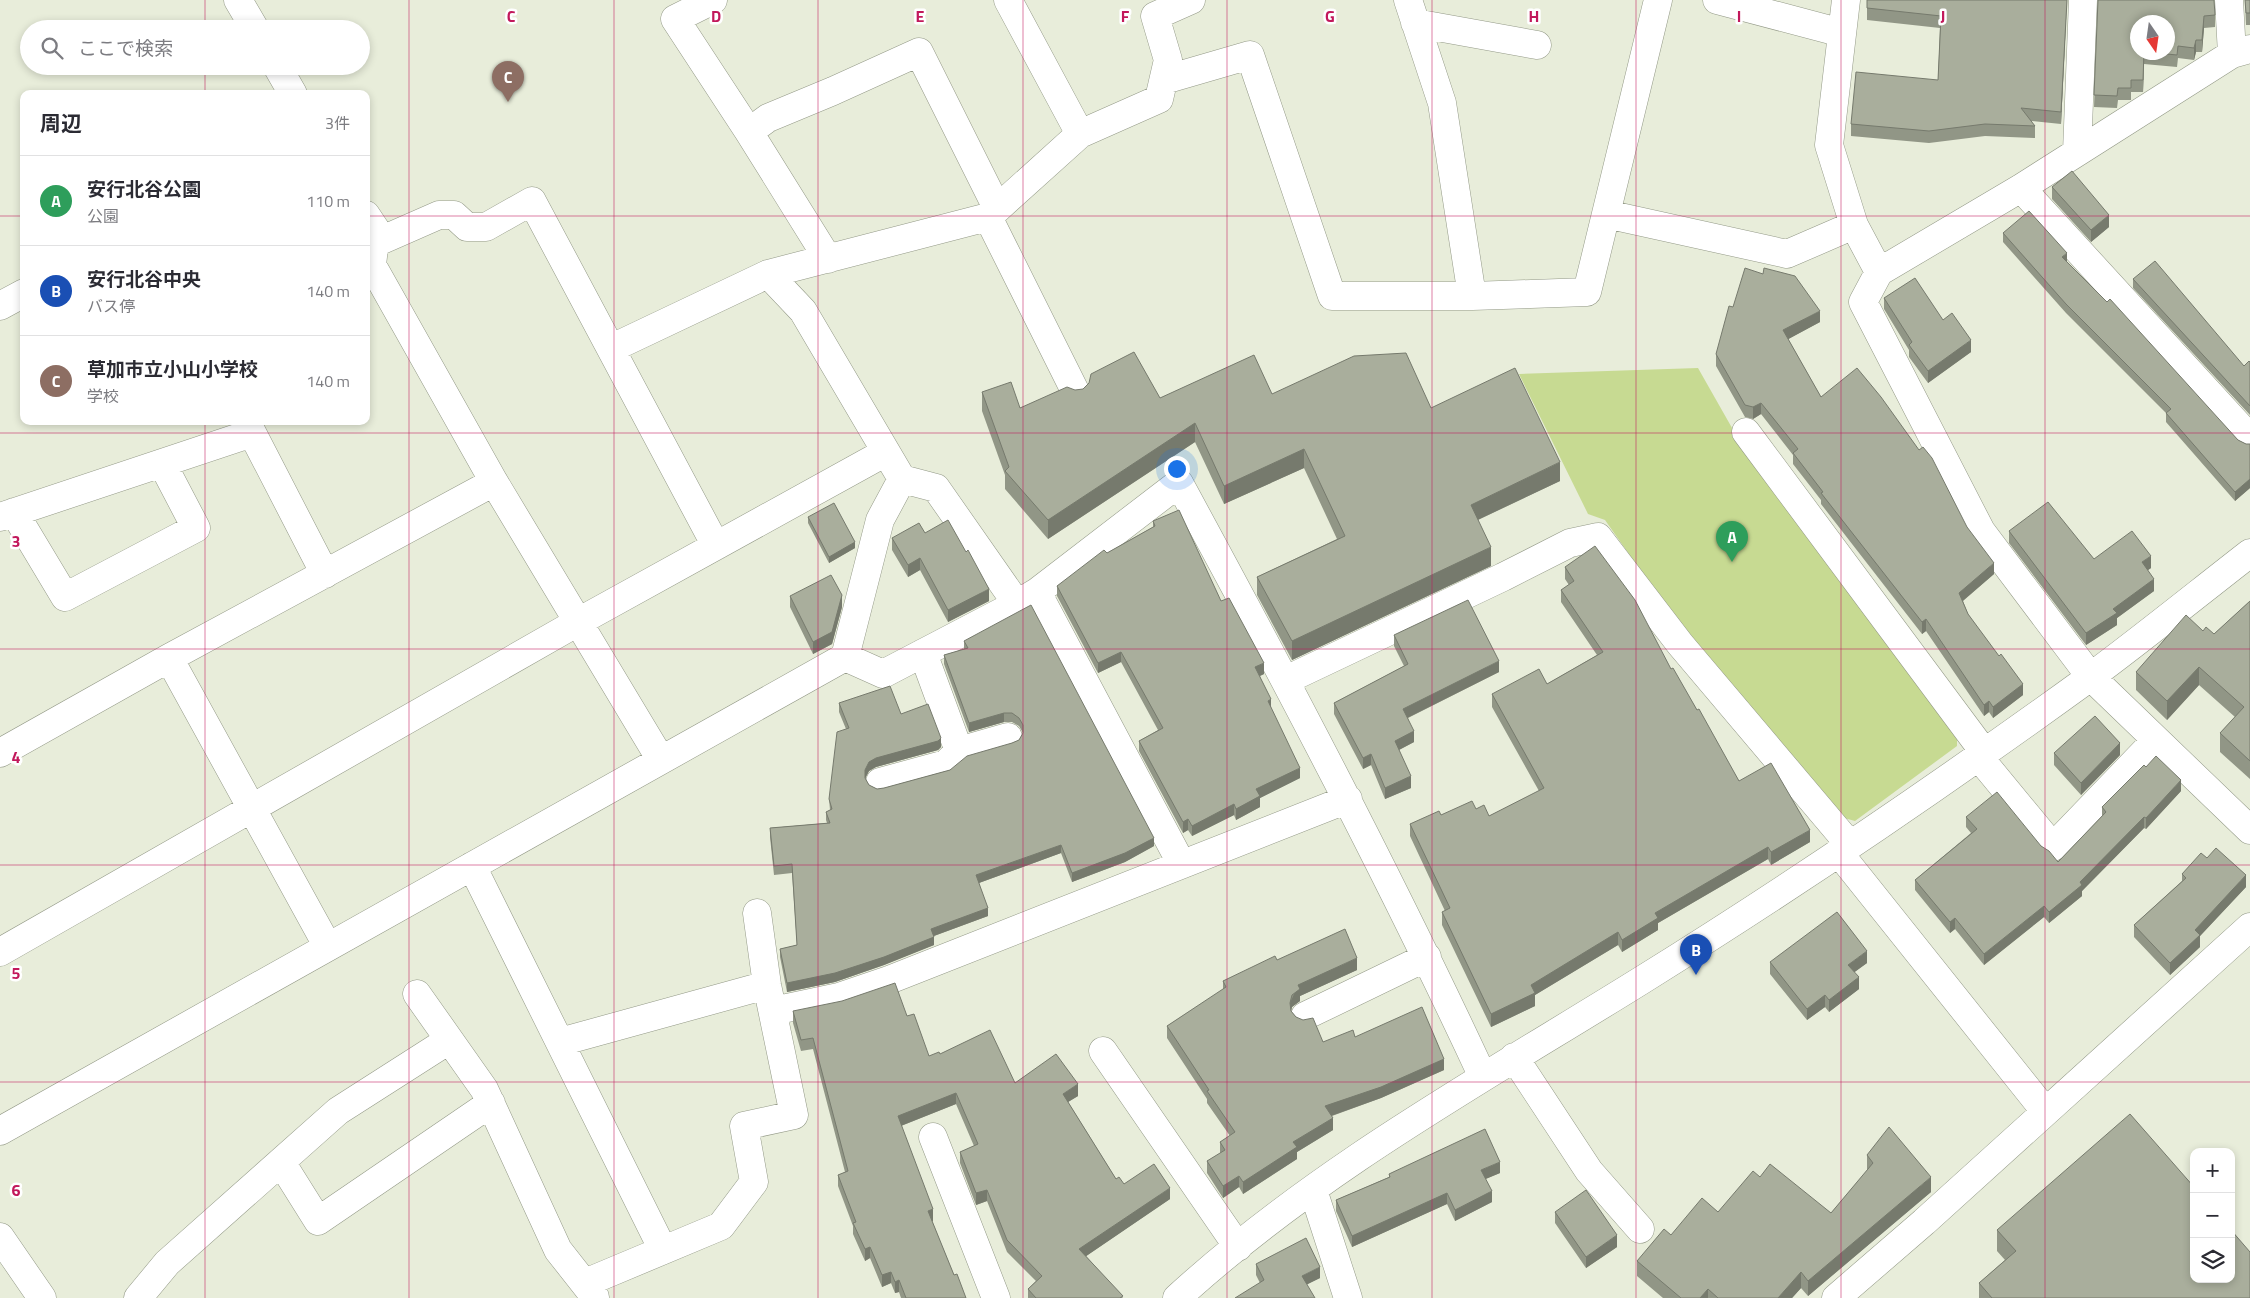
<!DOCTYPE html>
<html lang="ja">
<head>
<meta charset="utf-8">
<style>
  body { margin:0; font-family:"Titillium Web","Noto Sans JP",sans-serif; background:#f2f2f3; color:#2b2b33 }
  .controls { position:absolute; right:15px; bottom:15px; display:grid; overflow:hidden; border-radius:10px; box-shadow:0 2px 8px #0003 }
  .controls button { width:45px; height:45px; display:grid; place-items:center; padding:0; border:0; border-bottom:1px solid #e1e1e2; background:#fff; color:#2b2b33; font:25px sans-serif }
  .compass { position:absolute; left:2130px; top:15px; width:45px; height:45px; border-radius:50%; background:#fff; box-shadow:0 2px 8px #0003; rotate:167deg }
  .you { position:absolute; left:1176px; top:468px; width:18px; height:18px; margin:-12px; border:4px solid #fff; border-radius:50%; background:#1a73e8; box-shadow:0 0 0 8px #1a73e833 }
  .badge { display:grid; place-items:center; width:32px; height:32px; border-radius:50%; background:#1a73e8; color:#fff; font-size:16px; font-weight:700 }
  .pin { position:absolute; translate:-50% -41px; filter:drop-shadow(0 1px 2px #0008) }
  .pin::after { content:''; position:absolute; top:26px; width:18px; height:15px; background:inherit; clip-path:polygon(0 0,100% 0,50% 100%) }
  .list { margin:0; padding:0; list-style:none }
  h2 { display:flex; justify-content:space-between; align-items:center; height:65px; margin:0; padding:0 20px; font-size:21px }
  h2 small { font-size:16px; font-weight:400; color:#7c7c81 }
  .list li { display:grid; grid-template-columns:32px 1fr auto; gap:15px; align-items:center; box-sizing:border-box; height:90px; padding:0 20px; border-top:1px solid #e1e1e2 }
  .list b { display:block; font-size:19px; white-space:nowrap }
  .list p { margin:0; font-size:16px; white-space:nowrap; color:#7c7c81 }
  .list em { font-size:16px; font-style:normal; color:#7c7c81 }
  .icon { flex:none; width:28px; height:28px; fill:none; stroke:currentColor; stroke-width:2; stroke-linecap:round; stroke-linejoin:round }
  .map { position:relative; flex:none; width:2250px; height:1298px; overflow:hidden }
  .search { position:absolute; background:#fff; box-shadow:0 2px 8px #0003; left:20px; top:20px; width:350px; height:55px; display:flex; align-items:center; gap:12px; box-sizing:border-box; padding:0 18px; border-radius:28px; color:#7c7c81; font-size:19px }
  .panel { position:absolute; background:#fff; box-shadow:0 2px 8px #0003; left:20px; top:90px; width:350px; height:335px; border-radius:10px }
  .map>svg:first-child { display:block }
</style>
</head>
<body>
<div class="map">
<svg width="2250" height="1298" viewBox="0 0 2250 1298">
  <rect width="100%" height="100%" fill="#e8edda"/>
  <path fill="#c7da92" d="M1698 368 1740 442 1957 732V746L1855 821 1837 816 1664 604 1605 520 1588 514 1519 374Z"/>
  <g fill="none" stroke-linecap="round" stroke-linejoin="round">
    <g stroke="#939987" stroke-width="29">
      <path id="minor" d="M238 0 255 29
        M713 0 675 19 749 132
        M1008 0 1080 134
        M1408 0 1442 103 1472 296
        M1717 0 1842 33
        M1846 0 1829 145 1854 225 1879 272 2021 188 2232 54 2250 49
        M2229 0 2232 54
        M1415 23 1537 45
        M277 66 293 94
        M1164 80 1250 55 1332 296H1472L1587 292 1658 0
        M2077 152 2083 0
        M2021 188 2250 438
        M1606 214 1787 254 1854 225
        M366 215 376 230 372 265 494 482 661 760
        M988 217 1076 393
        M366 247 439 215H454L467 227H486L532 201 716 546
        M828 259 749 132 768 118 833 91 919 52 997 208
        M1879 272 1863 302 1981 531 2090 676 2250 830
        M768 274 803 311 902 479 936 488 1017 604
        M0 306 24 293
        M612 348 768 274 988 217 1080 134 1159 99 1168 60 1155 16 1191 0
        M246 421 325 574
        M1746 432 1984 752
        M14 512 65 597 196 528 162 463
        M0 517 252 433
        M1037 592 1181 863
        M923 653 959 751
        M845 657 880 520 902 479
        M169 658 328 947
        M1286 680 1503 577 1570 543 1598 537 1680 644 1850 845
        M0 753 169 658 494 482
        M1978 756 2053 847 2156 740
        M880 782 946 764 959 751 1008 737
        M1839 853 2045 1111
        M472 866 663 1250
        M0 952 578 622 886 452
        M417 994 484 1089 558 1250 595 1297
        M773 1011 839 997 889 980 1348 799
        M1305 1016 1427 957
        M560 1042 767 985
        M1103 1051 1238 1247
        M1514 1057 1589 1171 1640 1229
        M0 1131 845 657 883 674 1017 604 1037 592 1179 483C1285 678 1389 875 1483 1077
        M933 1137 996 1298
        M281 1162 318 1221 491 1103
        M1313 1190 1348 1298
        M0 1237 42 1298
        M585 1283 721 1226 754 1182 744 1126 794 1115 767 985 757 913
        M138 1298 167 1263 338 1111 449 1040
        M1177 1298C1317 1170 1483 1079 1642 980 1795 885 1944 783 2089 678 2143 638 2196 595 2250 553
        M1836 1298 1924 1222 2250 927"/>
    </g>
    <use href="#minor" stroke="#fff" stroke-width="28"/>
  </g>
  <path fill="#919686" d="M2067 0 2061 124 2031 121 2035 126V138L1985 136 1929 143 1851 136V124L1938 80 1940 28 1867 20V8Z
    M2098 0 2215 15V27L2204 28 2202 52H2196L2194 60 2178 58 2177 67 2144 64 2143 92H2131V100H2118L2117 108 2094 107Z
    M2245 0H2250V25H2246Z
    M2052 187 2109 227 2091 242 2052 199Z
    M2003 233 2067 262 2238 440 2246 444H2250V488L2235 501 2166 422V413L2066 313 2003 242Z
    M2133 279 2244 366 2250 362V415L2133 288Z
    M1884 298 1943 320 1971 352 1928 383 1909 357V350L1884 309Z
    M1733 307 1820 322 1788 339 1821 397 1967 527 1994 574 1963 601 1968 614 2023 695 1993 718 1989 712 1984 716 1926 631 1922 634 1821 504V500L1793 464V455L1761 414 1753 419 1745 417 1716 366V354Z
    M1075 390 1160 398 1272 394 1431 408 1560 481 1478 520 1491 566 1292 660 1257 595V577L1337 539 1304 468 1224 504 1195 442 1048 539 1005 489V475L982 411V392L1020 408Z
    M808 517 855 548 829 563 808 523Z
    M1153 521 1221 601 1264 674 1260 676 1271 708 1300 778 1260 798V807L1236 820 1234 815 1192 836 1188 830 1183 833 1139 751V741L1158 730 1121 662 1098 673 1057 596V586L1107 553 1153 527Z
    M2009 531 2094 559 2151 568 2148 570 2154 591 2117 618V625L2086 645 2009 543Z
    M925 533 989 601 948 622 920 570 908 577 892 550V538Z
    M1565 567 1671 669 1697 710 1739 781 1810 842 1771 865 1768 859 1658 923V930L1622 952 1618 945 1535 995V1006L1491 1027 1442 925V912L1445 911 1410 836V824L1441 815 1476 809 1489 816 1539 791 1492 707V694L1547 684 1597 655 1561 602V590L1569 585 1565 579Z
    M790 596 842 607 832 644 813 654 790 607Z
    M2250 601V779L2220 752V733L2235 717 2199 685 2167 720 2136 690V672L2203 631 2214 634Z
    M1394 635 1499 672 1408 718 1414 742 1399 750 1411 788 1385 799 1371 765 1363 769 1334 714V703L1404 666 1394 646Z
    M964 641 1154 846 1125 862 1072 882 1061 853 979 883 988 916 934 936V945L884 965 835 982 787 992 780 957V949L797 945 792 873 774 875 770 837V828L827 823 826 820V812L830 810 829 799 846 729 839 712V703L901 714 941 747 938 750 876 767 869 771 865 778 869 785 877 789 884 788 950 770 1012 743 1019 740 1023 733 1019 726 1012 722H1004L969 732 944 664V655L964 649Z
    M2054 753 2120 755 2081 795 2054 765Z
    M2146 767 2181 791 2146 829 2144 828 2082 891V896L2049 923 2044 917 1984 965 1955 929 1950 933 1915 890V880L1971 833 1966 827V817L2041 846 2058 862 2102 816V807Z
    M2207 858 2246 887 2200 936V947L2170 975 2134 937V925L2182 881V874Z
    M1277 960 1357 970 1300 996V1001L1292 1007 1291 1011 1296 1017 1323 1042 1355 1037 1444 1070 1381 1098 1332 1116 1333 1130 1297 1152V1159L1243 1194 1239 1187 1223 1198 1207 1173V1161L1220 1154V1142L1230 1136 1207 1103V1099L1167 1038V1026L1223 990V981Z
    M1770 962 1867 963 1854 972 1859 989 1829 1012 1825 1007 1807 1020 1770 974Z
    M793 1011 907 1016 929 1056 940 1054 1015 1083 1078 1096 1068 1102 1116 1179 1124 1184 1170 1199 1086 1256 1123 1298H1028V1289L1036 1281 1007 1252 987 1201 976 1205 960 1163V1152L974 1146 956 1104 901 1126 933 1221H932L954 1275 966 1298H901L899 1292 895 1293 891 1283 882 1287 870 1258 865 1261 853 1234V1226L838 1186V1175L845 1172 813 1049 801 1051 793 1023Z
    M1867 1155 1931 1192 1808 1296 1801 1288 1792 1298H1663L1637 1276V1261L1671 1235 1718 1212 1760 1177 1831 1213 1867 1171Z
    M1500 1173 1485 1179 1492 1202 1455 1221 1447 1204 1352 1247 1336 1211V1200L1389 1177V1174Z
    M1555 1212 1617 1247 1586 1268 1555 1223Z
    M1997 1230 2250 1298H1979V1283L2005 1260 1997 1251Z
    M1256 1264 1320 1278 1307 1284 1260 1283 1256 1275Z"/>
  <path fill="#767a6d" d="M2067 0 2061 124V112Z
    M2204 16V28L2202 52V40Z
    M2196 40V52L2194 60V48Z
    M2144 52V64L2143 92V80Z
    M2109 215V227L2091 242V230Z
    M2067 253V262L2062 266V257Z
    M1820 311V322L1783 342V330Z
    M1971 340V352L1928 383V371Z
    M1761 403V414L1753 419V407Z
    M1195 423V442L1048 539V520Z
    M1304 449V468L1224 504V486Z
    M1560 462V481L1471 523V505Z
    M2250 479V488L2235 501V492Z
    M855 542V548L829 563V557Z
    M1491 547V566L1292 660V641Z
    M2151 556V568L2142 574V562Z
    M920 558V570L908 577V565Z
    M1994 563V574L1959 604V593Z
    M2154 579V591L2117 618V625L2086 645V633L2113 609Z
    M989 589V601L948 622V610Z
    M842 595V607L832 644 813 654V642Z
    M1926 619V631L1922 634V622Z
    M1121 652V662L1098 673V663Z
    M1499 661V672L1403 720V709Z
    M1264 663V674L1255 678V667Z
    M2199 667V685L2167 720V701Z
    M2023 684V695L1993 718V707Z
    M1271 699V710L1268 701Z
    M1989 701V712L1984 716V705Z
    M1004 713V722L969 732V723Z
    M1414 731V742L1395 752V741Z
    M941 738V747L938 750 876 767 869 771 865 779V770L869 762 876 758Z
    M2120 743V755L2081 795V783Z
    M1371 754V765L1363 769V758Z
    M1300 768V778L1260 798V807L1236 820V809L1256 789Z
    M1411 776V788L1385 799V788Z
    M2181 780V791L2146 829V818Z
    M1234 804V815L1192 836V826Z
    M2144 817V828L2082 891V896L2049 923V912Z
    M1188 819V830L1183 833V822Z
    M1810 830V842L1771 865V852Z
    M1154 838V846L1125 862 1072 882V873Z
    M1061 845V853L976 884V875Z
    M1768 847V859L1658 923V930L1622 952V940L1655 913Z
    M2246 875V887L2200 936V947L2170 975V963L2195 930Z
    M2044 906V917L1984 965V954Z
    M988 908V916L931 937V929Z
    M1955 918V929L1950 933V922Z
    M1618 932V945L1535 995V1006L1491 1027V1014L1531 985Z
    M934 937V945L884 965 835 982 787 992V983Z
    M1867 951V963L1848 977V965Z
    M1357 958V970L1300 996V1001L1292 1007 1290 1014V1003L1298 985Z
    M1859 977V989L1829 1012V1000Z
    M1825 995V1007L1807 1020V1009Z
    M1444 1059V1070L1381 1098 1325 1118V1106Z
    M1078 1084V1096L1063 1105V1094Z
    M956 1093V1104L898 1127V1116Z
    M1333 1118V1130L1297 1152V1159L1243 1194V1182L1293 1142Z
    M1500 1162V1173L1481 1181V1170Z
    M1239 1176V1187L1223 1198V1186Z
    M1931 1177V1192L1808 1296V1281Z
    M1170 1188V1199L1079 1261V1249Z
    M987 1190V1201L976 1205V1193Z
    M1492 1191V1202L1455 1221V1210Z
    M1447 1193V1204L1352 1247V1236Z
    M933 1209V1221L928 1223V1211Z
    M1617 1235V1247L1586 1268V1257Z
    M870 1247V1258L865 1261V1249Z
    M1320 1267V1278L1302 1287V1276Z
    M891 1272V1283L882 1287V1275Z
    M1801 1272V1288L1792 1298H1778Z
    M899 1280V1292L895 1293V1282Z
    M1708 1289V1298H1700Z"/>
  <path fill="#a9ae9c" stroke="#767a6d" d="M1867 0H2067L2061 112 2021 108 2035 126 1985 124 1929 131 1851 124 1856 72 1938 80 1941 16 1867 8Z
    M2098 0H2214L2215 15 2204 16 2202 40H2196L2194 48 2178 46 2177 55 2147 52H2168V22H2138V52H2144L2143 80H2131V88H2118L2117 96 2094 95Z
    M2245 0H2250V13H2246Z
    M2072 171 2109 215 2091 230 2052 187Z
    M2029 211 2067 253 2062 257 2107 302 2110 299 2238 440 2246 444H2250V479L2235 492 2166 413 2171 409 2066 304 2003 233Z
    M2155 261 2244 366 2249 361 2250 362V406L2133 279Z
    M1745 268 1763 274 1764 268 1795 276 1820 311 1783 330 1821 397 1857 368 1881 397 1919 450 1923 447 1932 458 1967 527 1994 563 1959 593 1968 614 1999 656 2001 654 2023 684 1993 707 1989 701 1984 705 1926 619 1922 622 1821 493 1823 492 1793 453 1798 449 1761 403 1753 407 1745 405 1716 354 1729 306 1733 307Z
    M1915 278 1943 320 1952 313 1971 340 1928 371 1909 345 1912 342 1884 298Z
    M1134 352 1160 398 1254 355 1272 394 1354 356 1406 353 1431 408 1515 368 1560 462 1471 505 1491 547 1292 641 1257 577 1345 536 1304 449 1224 486 1195 423 1048 520 1005 471 1009 467 982 392 1011 382 1020 408 1067 387 1075 390 1083 389 1089 383 1091 374Z
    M2048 502 2094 559 2132 531 2151 556 2142 562 2154 579 2113 609 2117 613 2086 633 2009 531Z
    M834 503 855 542 829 557 808 517Z
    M1179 510 1221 601 1229 598 1264 663 1255 667 1271 699 1268 701 1300 768 1256 789 1260 796 1236 809 1234 804 1192 826 1188 819 1183 822 1139 741 1163 728 1121 652 1098 663 1057 586 1104 550 1107 553 1155 526 1153 521Z
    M948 520 966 552 968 550 989 589 948 610 920 558 908 565 892 538 919 523 925 533Z
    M1595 546 1635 600 1671 669 1673 668 1697 710 1699 709 1739 781 1771 763 1810 830 1771 852 1768 847 1655 913 1658 918 1622 940 1618 932 1531 985 1535 993 1491 1014 1442 912 1450 908 1410 824 1439 811 1441 815 1472 801 1476 809 1484 805 1489 816 1544 788 1492 694 1539 669 1547 684 1603 652 1561 590 1574 581 1565 567Z
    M831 575 842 595 832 632 813 642 790 596Z
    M1468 600 1499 661 1403 709 1414 731 1395 741 1411 776 1385 788 1371 754 1363 758 1334 703 1408 664 1394 635Z
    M2250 601V761L2220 733 2244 707 2199 667 2167 701 2136 672 2186 615 2203 631 2206 627 2214 634Z
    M1031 605 1154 838 1125 853 1072 873 1061 845 976 875 988 908 931 929 934 937 884 957 835 973 787 983 780 949 797 945 792 864 774 866 770 828 830 823 826 812 832 809 829 799 837 732 849 728 839 703 890 686 901 714 928 704 941 738 938 741 876 758 869 762 865 770V778L869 785 877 789 884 788 950 770 967 756 1012 743 1019 740 1023 733V725L1019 718 1012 713H1004L969 723 944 655 968 648 964 641Z
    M2095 716 2120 743 2081 783 2054 753Z
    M2156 756 2181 780 2146 818 2144 817 2080 882 2082 885 2049 912 2044 906 1984 954 1955 918 1950 922 1915 880 1977 829 1966 817 1997 792 2041 846 2049 851 2058 862 2106 812 2102 807 2144 765 2146 767Z
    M2216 848 2246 875 2195 930 2200 935 2170 963 2134 925 2186 878 2182 874 2201 853 2207 858Z
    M1837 912 1867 951 1848 965 1859 977 1829 1000 1825 995 1807 1009 1770 962Z
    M1345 929 1357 958 1298 985 1300 989 1292 995 1290 1003 1291 1011 1296 1017 1303 1020 1313 1018 1323 1042 1353 1030 1355 1037 1422 1007 1444 1059 1381 1087 1325 1106 1333 1118 1293 1142 1297 1147 1243 1182 1239 1176 1223 1186 1207 1161 1225 1150 1220 1142 1235 1132 1207 1091 1209 1090 1167 1026 1226 987 1223 981 1275 956 1277 960Z
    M895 983 907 1016 914 1014 929 1056 939 1052 940 1054 990 1030 1015 1083 1056 1054 1078 1084 1063 1094 1116 1179 1119 1177 1124 1184 1154 1164 1170 1188 1079 1249 1123 1296 1120 1298H1036L1028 1289 1042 1276 1007 1240 987 1190 976 1193 960 1152 978 1144 956 1093 898 1116 933 1209 928 1211 954 1275 957 1274 966 1298H906L899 1280 895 1282 891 1272 882 1275 870 1247 865 1249 853 1223 856 1222 838 1175 848 1171 813 1038 801 1040 793 1011 842 1001Z
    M2130 1114 2194 1187V1279H2231V1230L2250 1252V1298H1992L1979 1283 2016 1251 1997 1230Z
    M1889 1127 1931 1177 1808 1281 1801 1272 1778 1298H1718L1708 1289 1700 1298H1681L1637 1261 1664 1229 1671 1235 1702 1198 1718 1212 1753 1171 1760 1177 1770 1164 1831 1213 1873 1163 1867 1155Z
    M1485 1129 1500 1162 1481 1170 1492 1191 1455 1210 1447 1193 1352 1236 1336 1200 1390 1177 1389 1174Z
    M1586 1190 1617 1235 1586 1257 1555 1212Z
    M1306 1238 1320 1267 1302 1276 1315 1298H1235L1264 1280 1256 1264Z"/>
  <path fill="none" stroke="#c2185b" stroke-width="1" stroke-opacity="0.55" d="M205 0V29M409 0V1298M614 0V1298M818 0V1298M1023 0V1298M1227 0V1298M1432 0V1298M1636 0V1298M1841 0V1298M2045 0V1298M205 66V94M0 216H24M366 216H2250M205 421V1298M0 433H2250M0 649H2250M0 865H2250M0 1082H2250"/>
  <g font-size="16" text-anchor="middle" font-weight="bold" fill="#c2185b" stroke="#fff" stroke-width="5" stroke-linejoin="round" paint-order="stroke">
    <text x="511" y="22">C</text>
    <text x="716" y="22">D</text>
    <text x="920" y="22">E</text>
    <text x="1125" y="22">F</text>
    <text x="1330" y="22">G</text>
    <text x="1534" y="22">H</text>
    <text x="1739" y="22">I</text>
    <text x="1943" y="22">J</text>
    <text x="16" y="547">3</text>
    <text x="16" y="763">4</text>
    <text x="16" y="979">5</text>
    <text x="16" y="1196">6</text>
  </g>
</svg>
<div class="controls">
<button>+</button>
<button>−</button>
<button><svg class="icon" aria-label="layers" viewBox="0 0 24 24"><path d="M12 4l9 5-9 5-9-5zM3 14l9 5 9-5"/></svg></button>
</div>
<svg class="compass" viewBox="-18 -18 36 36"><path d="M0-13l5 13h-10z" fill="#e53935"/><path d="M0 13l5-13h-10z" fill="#7c7c81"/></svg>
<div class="you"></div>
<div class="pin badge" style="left:1732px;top:562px;background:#2e9e5b">A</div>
<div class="pin badge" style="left:1696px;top:975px;background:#1a4fb4">B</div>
<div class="pin badge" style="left:508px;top:102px;background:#8d6e63">C</div>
<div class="search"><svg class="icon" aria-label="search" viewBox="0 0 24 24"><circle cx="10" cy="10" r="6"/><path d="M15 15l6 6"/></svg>ここで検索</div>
<section class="panel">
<h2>周辺<small>3件</small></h2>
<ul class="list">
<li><span class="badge" style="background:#2e9e5b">A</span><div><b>安行北谷公園</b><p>公園</p></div><em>110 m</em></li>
<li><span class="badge" style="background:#1a4fb4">B</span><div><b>安行北谷中央</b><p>バス停</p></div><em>140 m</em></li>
<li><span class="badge" style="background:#8d6e63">C</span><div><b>草加市立小山小学校</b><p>学校</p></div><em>140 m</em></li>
</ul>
</section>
</div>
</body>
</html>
